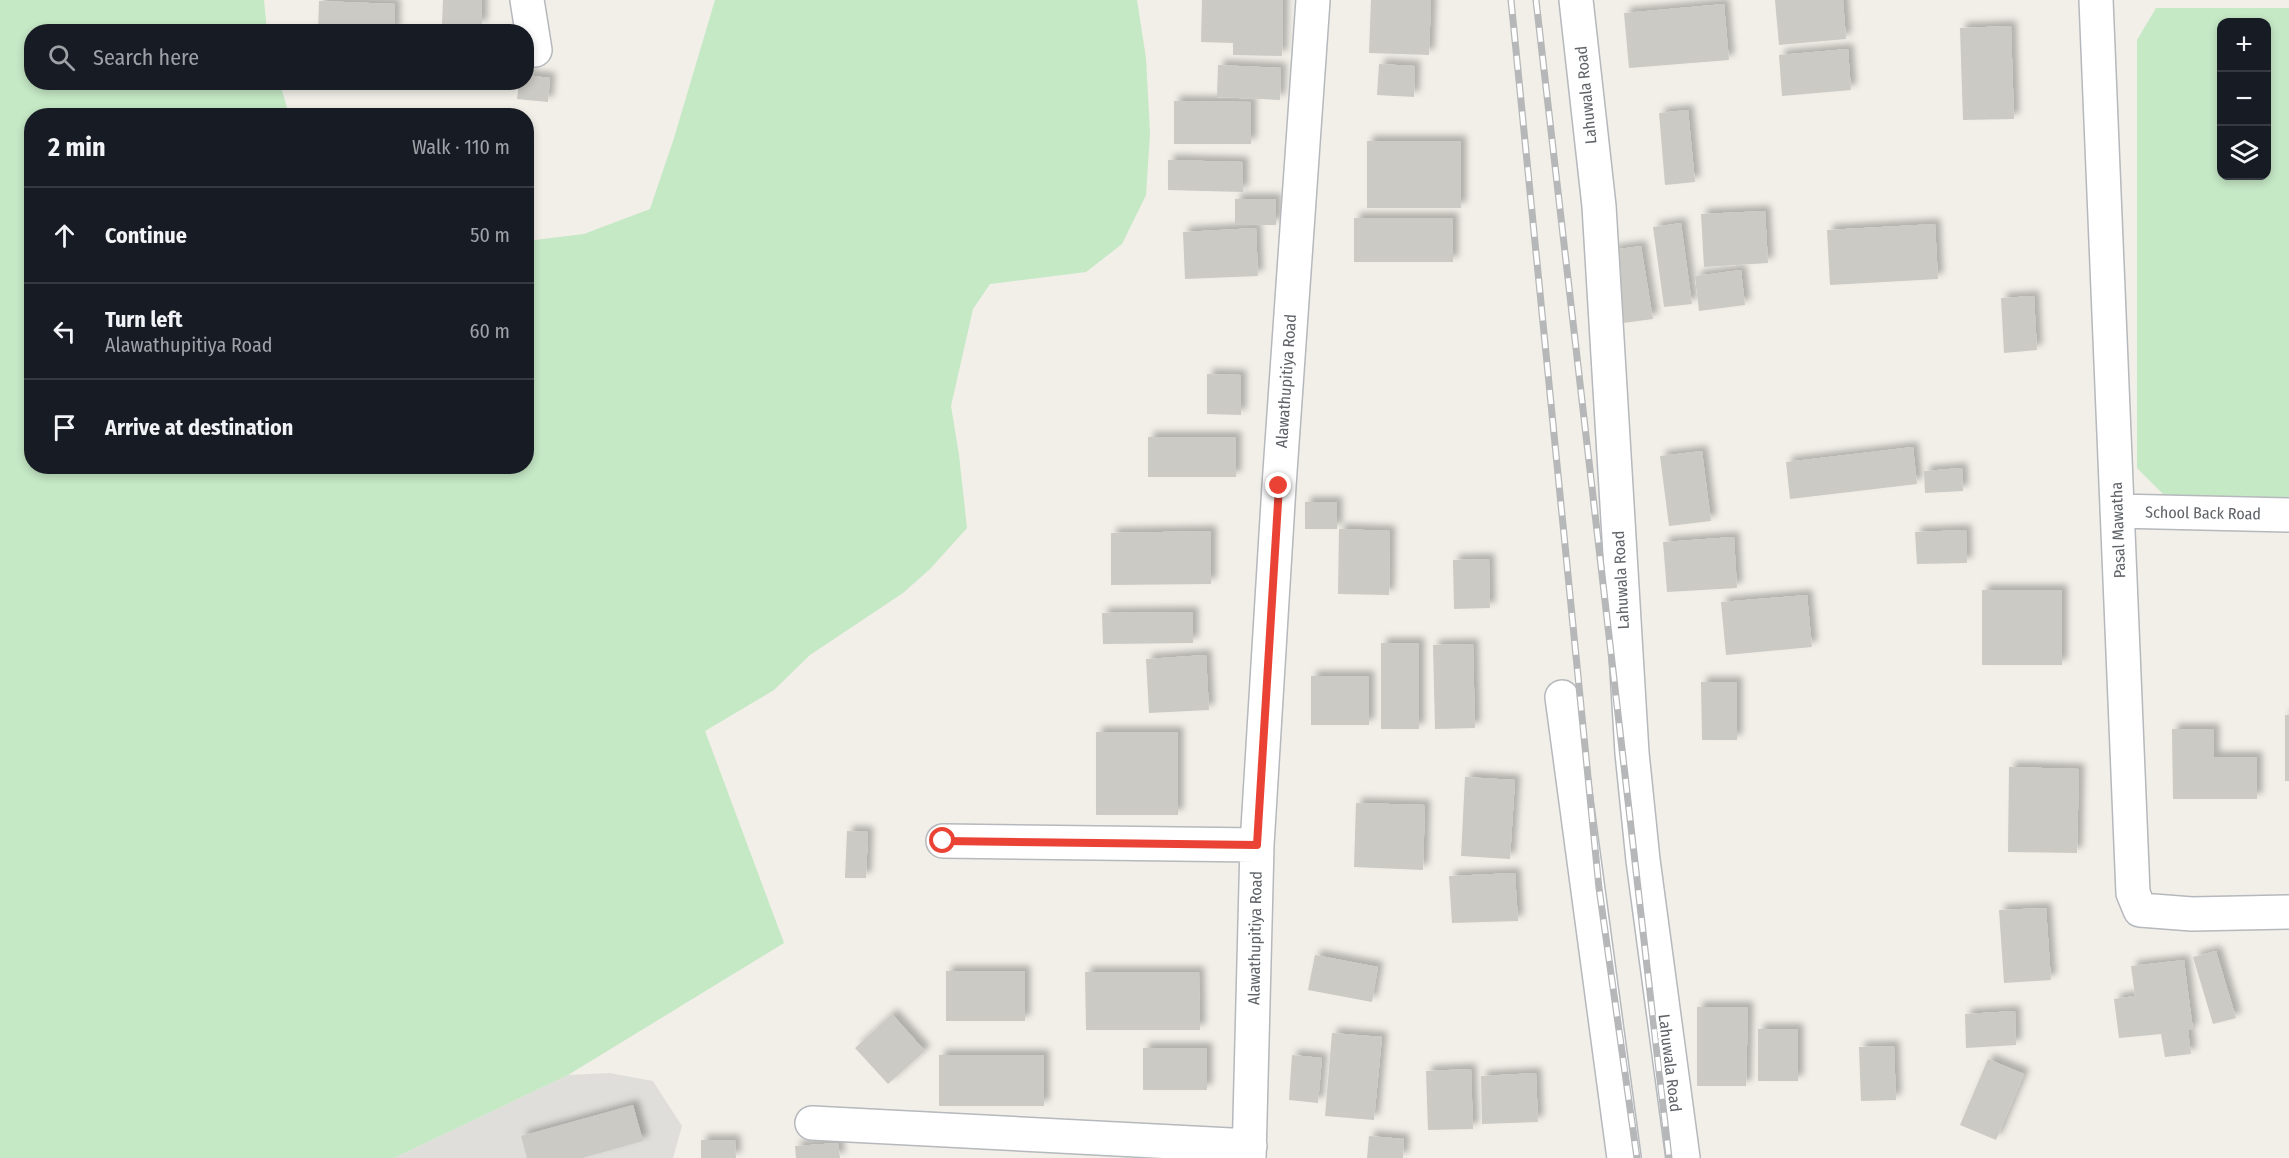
<!DOCTYPE html>
<html lang="en">
<head>
<meta charset="utf-8">
<style>
  body { margin:0; font-family:"Fira Sans Condensed",sans-serif; background:#20242c; color:#f1f3f6 }
  .controls { position:absolute; right:18px; top:18px; display:grid; overflow:hidden; border-radius:12px; box-shadow:0 3px 9px #0003 }
  .controls button { width:54px; height:54px; display:grid; place-items:center; padding:0; border:0; border-bottom:2px solid #363941; background:#171b24; color:#f1f3f6; font:30px sans-serif }
  .stop { position:absolute; width:18px; height:18px; margin:-14px; border:4px solid #ea4335; border-radius:50%; background:#fff }
  .stop.end { background:#ea4335; border-color:#fff; box-shadow:0 2px 6px #0008 }
  .list { margin:0; padding:0; list-style:none }
  h2 { display:flex; justify-content:space-between; align-items:center; height:78px; margin:0; padding:0 24px; font-size:26px }
  h2 small { font-size:20px; font-weight:400; color:#9ea1a6 }
  .list li { display:grid; grid-template-columns:39px 1fr auto; gap:18px; align-items:center; box-sizing:border-box; height:96px; padding:0 24px; border-top:2px solid #363941 }
  .list b { display:block; font-size:22px; white-space:nowrap }
  .list p { margin:0; font-size:20px; white-space:nowrap; color:#9ea1a6 }
  .list em { font-size:20px; font-style:normal; color:#9ea1a6 }
  .icon { flex:none; width:33px; height:33px; fill:none; stroke:currentColor; stroke-width:2; stroke-linecap:round; stroke-linejoin:round }
  .map { position:relative; flex:none; width:2289px; height:1158px; overflow:hidden }
  .search { position:absolute; background:#171b24; box-shadow:0 3px 9px #0003; left:24px; top:24px; width:510px; height:66px; display:flex; align-items:center; gap:15px; box-sizing:border-box; padding:0 21px; border-radius:24px; color:#9ea1a6; font-size:22px }
  .panel { position:absolute; background:#171b24; box-shadow:0 3px 9px #0003; left:24px; top:108px; width:510px; height:366px; border-radius:24px }
  .map>svg:first-child { display:block }
</style>
</head>
<body>
<div class="map">
<svg width="2289" height="1158" viewBox="0 0 2289 1158">
  <defs>
    <filter id="shadow"><feDropShadow dx="5.5" dy="-5.5" stdDeviation="3" flood-color="#0004"/></filter>
  </defs>
  <rect width="100%" height="100%" fill="#f1efe8"/>
  <path fill="#e0deda" d="M610 1073 653 1081 682 1126 673 1158H394L568 1075Z"/>
  <path fill="#c5e8c5" fill-rule="evenodd" d="M0 0H264L267 31 32 32V82L280 83 289 115 32 116V466H526L527 241 584 234 650 209 674 138 715 0H1137L1146 58 1150 134 1146 195 1122 244 1086 272 990 284 973 309 951 406 959 455 967 528 930 569 903 593 810 655 774 690 705 731 784 943 568 1075 394 1158H0Z
    M2156 8H2289V500L2167 498 2137 468V40ZM2222 22H2266V176H2222Z"/>
  <path fill="#cccac5" filter="url(#shadow)" d="M443 0H482V26L442 24Z
    M1202 0H1283L1282 56 1233 55V43L1201 42Z
    M1371 0H1431L1429 55 1369 53Z
    M1775 0H1843L1846 39 1779 45Z
    M319 1 395 4V32H318Z
    M1724 4 1729 60 1629 68 1624 13Z
    M2011 26 2014 119 1963 120 1960 28Z
    M1848 49 1851 90 1782 96 1779 55Z
    M1379 64 1415 66 1414 97 1377 95Z
    M1218 65 1281 68 1280 100 1217 97Z
    M526 75 550 78 548 102 517 99 519 82H526Z
    M1174 101 1251 102V144H1174Z
    M1688 110 1695 182 1665 185 1659 113Z
    M1367 141H1461V208H1367Z
    M1168 160 1243 162V192L1168 190Z
    M1235 199H1276V225H1235Z
    M1765 211 1768 263 1704 267 1701 214Z
    M1354 218H1453V262H1354Z
    M1681 223 1692 304 1664 307 1653 227Z
    M1935 224 1938 279 1830 285 1827 230Z
    M1256 228 1258 276 1185 279 1183 232Z
    M1641 246 1653 319 1623 323 1611 250Z
    M1741 270 1745 305 1699 311 1695 276Z
    M2034 296 2037 350 2004 353 2001 298Z
    M1207 374 1241 375V415L1207 414Z
    M1148 437H1236V477H1148Z
    M1913 447 1917 484 1790 499 1786 462Z
    M1702 451 1711 521 1669 526 1660 456Z
    M1962 468 1963 491 1925 493 1924 471Z
    M1305 502H1337V529H1305Z
    M1339 529 1390 531 1389 595 1338 594Z
    M1966 530 1967 563 1917 564 1915 532Z
    M1211 531V584L1111 585V533Z
    M1734 537 1737 588 1667 592 1663 542Z
    M1489 559 1490 608 1454 609 1453 560Z
    M1982 590H2062V665H1982Z
    M1807 595 1812 647 1726 655 1721 602Z
    M1193 612V643L1103 644 1102 613Z
    M1381 643H1419V729H1381Z
    M1473 644 1475 728 1435 729 1433 645Z
    M1206 655 1209 710 1149 713 1146 659Z
    M1311 676H1369V725H1311Z
    M1701 682H1737V740H1702Z
    M2285 715H2289V781H2285Z
    M2172 729H2214V757H2257V799H2173Z
    M1096 732H1178V815H1096Z
    M2009 767 2079 769 2077 853 2008 852Z
    M1465 777 1515 780 1510 859 1461 856Z
    M1356 803 1425 805 1423 870 1354 867Z
    M847 831 868 832 866 878H845Z
    M1515 873 1518 921 1452 923 1449 876Z
    M2046 908 2051 980 2004 983 1999 910Z
    M2216 951 2236 1018 2213 1024 2193 957Z
    M1315 955 1378 967 1372 1002 1308 990Z
    M2184 960 2193 1030H2188L2191 1054 2165 1057 2161 1034 2119 1038 2114 999 2135 996 2131 966Z
    M946 971H1025V1021H946Z
    M1085 972H1199L1200 1030H1086Z
    M1697 1007H1748L1746 1086H1697Z
    M2015 1011 2016 1045 1966 1048 1965 1014Z
    M892 1014 925 1051 888 1084 855 1048Z
    M1758 1029H1798V1081H1758Z
    M1332 1033 1382 1037 1374 1120 1325 1116Z
    M1894 1046 1896 1100 1861 1101 1859 1047Z
    M1143 1048H1207V1090H1143Z
    M939 1055H1044V1106H939Z
    M1292 1055 1322 1058 1318 1103 1289 1100Z
    M1988 1059 2024 1074 1996 1140 1960 1125Z
    M1471 1069 1473 1129 1428 1130 1426 1071Z
    M1536 1073 1538 1122 1482 1124 1481 1076Z
    M633 1105 643 1141 582 1158H527L521 1136Z
    M1369 1136 1404 1139 1403 1158H1367Z
    M701 1140H735L736 1158H701Z
    M838 1143 840 1158H796L795 1146Z"/>
  <g fill="none" stroke-linecap="round" stroke-linejoin="round">
    <g stroke="#b5b8bc" stroke-width="36">
      <path id="street" d="M527 0 535 50
        M1576 0 1599 206 1632 753 1643 860 1683 1158
        M2096 0 2133 893 2140 910 2192 914 2289 912
        M2117 511 2289 515
        M1562 697 1624 1158
        M943 841 1257 845
        M812 1123 1250 1146
        M1249 1158 1257 845 1279 486 1313 0"/>
    </g>
    <use href="#street" stroke="#fff" stroke-width="33"/>
    <g stroke="#b6b7b8" stroke-width="7">
      <path id="rail" d="M1511 0 1599 888 1637 1158
        M1536 0 1669 1158"/>
    </g>
    <use href="#rail" stroke="#fff" stroke-width="4.5" stroke-dasharray="14" stroke-linecap="butt"/>
  </g>
  <g fill="none" stroke-linecap="round" stroke-linejoin="round">
    <path stroke="#ea4335" stroke-width="8" d="M943 841 1257 845 1279 486"/>
  </g>
  <g text-anchor="middle" dominant-baseline="central" stroke-width="6" stroke-linejoin="round" paint-order="stroke">
    <g font-size="16" fill="#5f6368" stroke="#fff">
      <text transform="translate(1586 95) rotate(-96)">Lahuwala Road</text>
      <text transform="translate(1286 381) rotate(-86)">Alawathupitiya Road</text>
      <text transform="translate(2203 513) rotate(1)">School Back Road</text>
      <text transform="translate(2118 530) rotate(-92)">Pasal Mawatha</text>
      <text transform="translate(1621 580) rotate(-93)">Lahuwala Road</text>
      <text transform="translate(1255 938) rotate(-89)">Alawathupitiya Road</text>
      <text transform="translate(1670 1063) rotate(83)">Lahuwala Road</text>
    </g>
  </g>
</svg>
<div class="controls">
<button>+</button>
<button>−</button>
<button><svg class="icon" aria-label="layers" viewBox="0 0 24 24"><path d="M12 4l9 5-9 5-9-5zM3 14l9 5 9-5"/></svg></button>
</div>
<div class="stop" style="left:943px;top:841px"></div>
<div class="stop end" style="left:1279px;top:486px"></div>
<div class="search"><svg class="icon" aria-label="search" viewBox="0 0 24 24"><circle cx="10" cy="10" r="6"/><path d="M15 15l6 6"/></svg>Search here</div>
<section class="panel">
<h2>2 min<small>Walk · 110 m</small></h2>
<ul class="list">
<li><svg class="icon" aria-label="ahead" viewBox="0 0 24 24"><path d="M12 20V5M6 11l6-6 6 6"/></svg><div><b>Continue</b></div><em>50 m</em></li>
<li><svg class="icon" aria-label="left" viewBox="0 0 24 24"><path d="M17 20v-9H6M10 6l-5 5 5 5"/></svg><div><b>Turn left</b><p>Alawathupitiya Road</p></div><em>60 m</em></li>
<li><svg class="icon" aria-label="arrive" viewBox="0 0 24 24"><path d="M6 21V4h12l-3 4 3 4H6"/></svg><div><b>Arrive at destination</b></div></li>
</ul>
</section>
</div>
</body>
</html>
